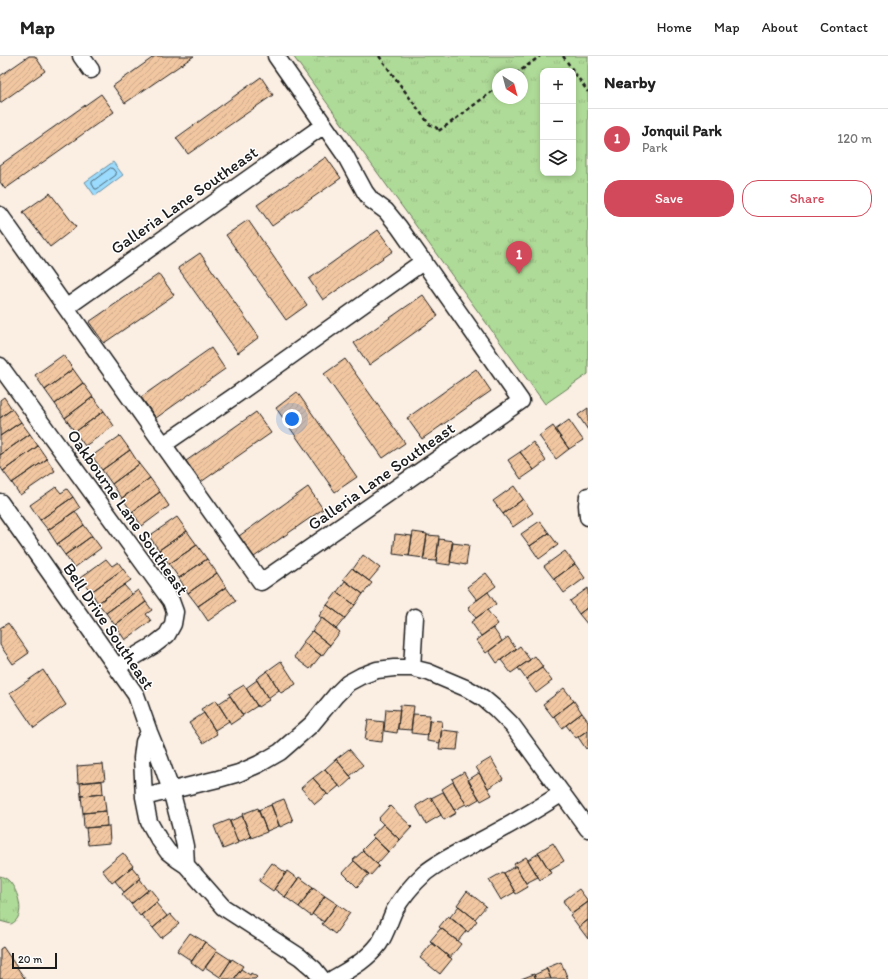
<!DOCTYPE html>
<html lang="en">
<head>
<meta charset="utf-8">
<style>
  body { margin:0; font-family:Itim,sans-serif; background:#f6f6f6; color:#222 }
  .controls { position:absolute; right:12px; top:12px; display:grid; overflow:hidden; border-radius:8px; box-shadow:0 2px 6px #0003 }
  .controls button { width:36px; height:36px; display:grid; place-items:center; padding:0; border:0; border-bottom:1px solid #e0e0e0; background:#fff; color:#222; font:20px sans-serif }
  .compass { position:absolute; left:492px; top:12px; width:36px; height:36px; border-radius:50%; background:#fff; box-shadow:0 2px 6px #0003; rotate:144deg }
  .scale { position:absolute; left:12px; bottom:10px; width:45px; box-sizing:border-box; padding-left:4px; border:2px solid #1c1c1c; border-top:0; font-size:11px; line-height:14px; white-space:nowrap; color:#1c1c1c; -webkit-text-stroke:3px #fff; paint-order:stroke }
  .you { position:absolute; left:292px; top:363px; width:14px; height:14px; margin:-10px; border:3px solid #fff; border-radius:50%; background:#1a73e8; box-shadow:0 0 0 6px #1a73e833 }
  .badge { display:grid; place-items:center; width:26px; height:26px; border-radius:50%; background:#d1495b; color:#fff; font-size:13px; font-weight:700 }
  .pin { position:absolute; translate:-50% -33px; filter:drop-shadow(0 1px 2px #0008) }
  .pin::after { content:''; position:absolute; top:21px; width:14px; height:12px; background:inherit; clip-path:polygon(0 0,100% 0,50% 100%) }
  .list { margin:0; padding:0; list-style:none }
  h2 { display:flex; justify-content:space-between; align-items:center; height:52px; margin:0; padding:0 16px; font-size:17px }
  h2 small { font-size:13px; font-weight:400; color:#767676 }
  .list li { display:grid; grid-template-columns:26px 1fr auto; gap:12px; align-items:center; box-sizing:border-box; height:60px; padding:0 16px; border-top:1px solid #e0e0e0 }
  .list b { display:block; font-size:15px; white-space:nowrap }
  .list p { margin:0; font-size:13px; white-space:nowrap; color:#767676 }
  .list em { font-size:13px; font-style:normal; color:#767676 }
  .actions { display:flex; gap:8px; padding:12px 16px }
  .actions a { flex:1; padding:9px 0; border:1px solid #d1495b; border-radius:16px; text-align:center; font-size:14px; color:#d1495b }
  .actions .main { background:#d1495b; color:#fff }
  .icon { flex:none; width:22px; height:22px; fill:none; stroke:currentColor; stroke-width:2; stroke-linecap:round; stroke-linejoin:round }
  .map { position:relative; flex:none; width:588px; height:923px; overflow:hidden }
  header { display:flex; align-items:center; gap:24px; box-sizing:border-box; height:56px; padding:0 20px; background:#fff; border-bottom:1px solid #e0e0e0 }
  header strong { font-size:19px }
  nav { display:flex; gap:22px; margin-inline-start:auto; font-size:14px }
  main { display:flex }
  aside { flex:1; background:#fff }
  .map>svg:first-child { display:block }
</style>
</head>
<body>
<header>
<strong>Map</strong>
<nav><a>Home</a><a>Map</a><a>About</a><a>Contact</a></nav>
</header>
<main>
<div class="map">
<svg width="588" height="923" viewBox="0 0 588 923">
  <defs>
    <pattern id="park-tufts" width="24" height="20" patternUnits="userSpaceOnUse"><rect width="24" height="20" fill="#afdb98"/><path d="M3 7l-1-3M5 7V3M7 7l1-3M15 17l-1-3M17 17v-4M19 17l1-3" fill="none" stroke="#96bb82"/></pattern>
    <pattern id="building-hatch" width="6" height="6" patternUnits="userSpaceOnUse"><rect width="6" height="6" fill="#f1c7a1"/><path d="M-1 1l2-2M0 6l6-6M5 7l2-2" fill="none" stroke="#ceaa8a"/></pattern>
  </defs>
  <rect width="100%" height="100%" fill="#fbeee3"/>
  <filter id="ink" filterUnits="userSpaceOnUse"><feTurbulence type="fractalNoise" baseFrequency=".025" numOctaves="2"/><feDisplacementMap in="SourceGraphic" scale="8" xChannelSelector="R" yChannelSelector="G"/><feConvolveMatrix kernelMatrix="1 2 1 2 8 2 1 2 1" color-interpolation-filters="sRGB"/></filter>
  <g filter="url(#ink)">
    <path fill="url(#park-tufts)" stroke="#667c5a" fill-rule="evenodd" d="M293 0H588V318L545 348ZM543 15H573V117H543ZM498 18H522V42H498Z
      M0 820C3 821 6 822 9 825 18 834 27 861 11 868L0 865Z"/>
    <path fill="#9bdbfd" stroke="#688fa3" d="M113 106 123 119 95 140 85 126Z"/>
    <g fill="none" stroke-linecap="round" stroke-linejoin="round">
      <path stroke="#4f6876" stroke-width="1" d="M111 112 113 113 116 117V119L97 133H95L92 128V126Z"/>
    </g>
    <path fill="url(#building-hatch)" stroke="#1c1c1c" d="M29 0H35L45 15 0 47V20Z
      M155 0H194L125 47 113 30Z
      M261 21 273 39 188 98 176 82Z
      M101 38 114 56 5 133 0 126V109Z
      M326 101 341 122 272 170 257 149Z
      M50 137 76 171 50 191 23 156Z
      M248 164 307 249 286 264 226 179Z
      M378 174 393 195 323 244 309 223Z
      M200 197 259 281 238 297 178 212Z
      M159 218 174 239 104 287 89 266Z
      M423 239 438 260 369 309 354 287Z
      M211 292 225 313 156 362 141 341Z
      M63 299 73 313 45 334 35 319Z
      M345 303 405 387 383 402 324 318Z
      M73 313 83 327 55 348 45 334Z
      M476 313 491 335 422 383 407 362Z
      M83 327 93 341 65 362 55 348Z
      M297 336 357 421 335 436 276 352Z
      M4 341 12 353 0 362V344Z
      M93 341 104 355 75 376 65 362Z
      M588 352V374L578 359Z
      M12 353 21 366 0 380V362Z
      M104 355 114 370 85 390 75 376Z
      M256 356 271 377 201 426 186 405Z
      M569 364 583 384 569 393 555 374Z
      M21 366 30 378 0 399V380Z
      M553 370 569 393 556 403 539 380Z
      M30 378 38 390 3 415 0 410V399Z
      M120 380 130 394 102 414 92 400Z
      M533 386 546 405 534 414 520 396Z
      M38 390 47 403 12 427 3 415Z
      M130 394 139 408 112 428 102 414Z
      M520 396 534 414 521 423 508 404Z
      M47 403 55 415 20 439 12 427Z
      M139 408 150 422 122 442 112 428Z
      M150 422 160 436 132 456 122 442Z
      M514 430 523 443 503 458 493 445Z
      M56 431 61 437 67 433 73 441 40 464 30 449Z
      M308 431 323 453 254 501 239 480Z
      M160 436 169 450 142 470 132 456Z
      M73 441 80 452 48 474 40 464Z
      M523 443 533 457 513 471 503 458Z
      M75 455 84 469 57 488 48 474Z
      M177 461 187 475 159 494 149 480Z
      M540 465 549 477 530 490 521 478Z
      M84 469 92 480 65 499 57 488Z
      M187 475 197 489 169 508 159 494Z
      M413 476 427 478 424 502 409 500Z
      M549 477 558 489 539 503 530 490Z
      M395 478 412 480 409 500 393 498Z
      M427 479 439 480 436 505 423 504Z
      M92 480 101 492 74 512 65 499Z
      M439 483 453 485 450 509 436 507Z
      M452 487 469 489 466 509 450 506Z
      M197 489 207 503 179 522 169 508Z
      M565 495 575 508 554 523 544 510Z
      M363 499 380 512 369 525 353 513Z
      M106 503 112 510 118 506 123 513 91 536 80 522Z
      M207 503 217 517 188 537 179 522Z
      M575 508 585 522 564 537 554 523Z
      M352 512 372 527 363 538 343 523Z
      M123 513 131 524 98 547 91 536Z
      M217 517 226 531 198 550 188 537Z
      M486 517 496 530 477 544 467 531Z
      M345 525 363 538 355 549 337 536Z
      M124 529 132 538 106 557 98 547Z
      M226 531 236 545 208 565 198 550Z
      M588 532V551L579 558 570 545Z
      M138 534 146 546 115 569 106 557Z
      M337 536 355 549 345 562 327 549Z
      M488 536 496 548 476 562 468 551Z
      M146 546 152 554 146 558 151 565 125 584 115 569Z
      M327 549 345 562 336 573 319 560Z
      M588 551V569L579 558Z
      M487 554 498 568 481 580 471 566Z
      M322 562 340 576 330 589 312 575Z
      M8 567 29 597 13 608 0 589V572Z
      M493 572 502 585 486 597 476 584Z
      M312 575 330 589 322 600 303 586Z
      M508 581 516 593 497 607 489 595Z
      M304 587 321 599 310 613 294 601Z
      M520 590 530 604 511 617 501 604Z
      M535 600 543 611 526 623 518 612Z
      M281 605 296 628 281 637 267 615Z
      M542 612 552 625 536 637 526 623Z
      M43 614 66 649 34 672 10 637Z
      M267 615 279 634 268 642 256 623Z
      M257 624 269 644 258 651 246 632Z
      M244 629 257 650 243 659 229 638Z
      M564 632 574 645 553 661 543 648Z
      M230 640 243 660 231 668 218 648Z
      M216 644 229 665 215 674 201 653Z
      M574 645 582 657 562 672 554 660Z
      M400 649 414 650 411 674 398 673Z
      M386 653 400 654 397 677 384 675Z
      M204 657 217 678 203 687 189 667Z
      M582 657 588 665V674L576 682 566 669Z
      M413 658 430 659 428 679 411 677Z
      M368 664 384 666 382 686 365 684Z
      M429 664 442 665 440 687 427 685Z
      M442 674 459 676 457 694 439 693Z
      M588 674V691L586 693 578 681Z
      M349 693 363 709 350 720 336 703Z
      M491 702 503 723 488 732 476 711Z
      M336 703 352 722 341 732 325 713Z
      M103 708 105 724 78 727 77 710Z
      M325 713 339 730 328 739 313 722Z
      M464 716 479 743 467 750 452 723Z
      M479 717 492 739 481 745 468 724Z
      M313 722 327 738 315 748 301 732Z
      M102 725 103 738 81 740 80 727Z
      M453 726 466 748 454 754 442 733Z
      M443 736 456 757 444 764 431 742Z
      M104 738 106 755 83 757 81 740Z
      M431 741 441 759 426 768 416 750Z
      M284 743 293 765 280 771 271 748Z
      M271 749 279 770 267 775 258 754Z
      M390 750 412 771 400 784 378 763Z
      M258 752 267 776 251 782 242 758Z
      M106 755 107 770 84 772 83 757Z
      M242 760 251 781 238 786 230 765Z
      M229 764 238 787 223 793 214 770Z
      M383 768 400 784 389 796 372 780Z
      M109 770 110 787 88 789 86 772Z
      M374 782 388 796 377 808 362 794Z
      M553 787 564 805 549 814 538 796Z
      M363 795 379 810 370 820 353 804Z
      M123 797 133 810 112 827 102 814Z
      M539 797 551 817 540 824 528 804Z
      M526 801 538 821 526 827 514 808Z
      M354 805 369 818 357 831 343 817Z
      M272 807 286 817 273 835 259 825Z
      M516 810 528 831 516 838 504 817Z
      M132 811 141 822 124 836 115 825Z
      M287 815 298 823 285 841 274 833Z
      M503 816 515 836 501 844 489 824Z
      M299 821 313 831 299 851 285 841Z
      M140 823 148 834 131 848 122 838Z
      M313 831 325 840 311 860 299 851Z
      M150 833 159 844 140 860 131 848Z
      M579 833 588 845V846L572 858 563 845Z
      M467 835 486 850 475 863 457 849Z
      M325 840 337 848 324 866 312 858Z
      M588 846V864L579 871 570 859Z
      M156 847 167 860 153 872 141 859Z
      M337 848 350 857 335 878 322 868Z
      M459 850 477 865 468 876 450 861Z
      M170 858 179 868 161 882 153 872Z
      M448 860 466 875 458 885 439 871Z
      M588 864V883L579 871Z
      M441 872 461 888 450 902 430 885Z
      M190 877 205 886 192 905 177 895Z
      M205 886 217 895 203 915 191 906Z
      M432 887 452 903 440 918 420 902Z
      M3 891 25 923H0V893Z
      M217 895 231 904 220 921 205 911Z
      M232 903 243 910 234 923H223L220 921Z
      M561 906 568 923H551L546 912Z
      M241 913 250 919 251 917 257 921 255 923H234Z
      M547 913 551 923H536L534 919Z
      M534 918 536 923H521Z"/>
    <g fill="none" stroke-linecap="round" stroke-linejoin="round">
      <g stroke="#1c1c1c" stroke-width="19">
        <path id="minor" d="M81 0 91 14
          M0 159C88 281 174 404 261 526L521 345 399 171 386 155 371 144 365 136 345 99 276 0
          M67 251 269 108 324 69
          M0 310 171 545 175 556 173 568 167 579 154 589 117 611
          M163 389 233 341 424 205
          M588 440 587 449 588 461
          M0 446 136 639 149 676 160 703 171 734 181 772 185 790 186 809 223 851 300 901 314 913 322 923
          M412 612 415 561
          M149 676 144 686 142 702 144 741 149 766 158 782 168 796 177 803 186 809
          M144 741 218 723 239 717 259 708 280 696 312 668 336 639 348 627 361 620 377 614 394 612H412L428 616 468 633 483 642 496 653 512 669 588 773
          M333 923C350 913 367 904 379 888 386 878 389 866 394 855 402 841 413 828 425 817 441 804 459 796 478 786 506 771 535 755 562 737"/>
      </g>
      <path stroke="#1c1c1c" stroke-width="2.5" stroke-dasharray="4 3" stroke-linecap="butt" d="M379 0 429 68 437 72V75L440 74 450 67 498 31
        M563 0 588 36
        M516 18 540 0"/>
      <use href="#minor" stroke="#fff" stroke-width="16"/>
    </g>
  </g>
  <g text-anchor="middle" dominant-baseline="central" stroke-width="3" stroke-linejoin="round" paint-order="stroke">
    <g font-size="17" fill="#1c1c1c" stroke="#fff">
      <text transform="translate(184 144) rotate(-35)">Galleria Lane Southeast</text>
      <text transform="translate(381 420) rotate(-35)">Galleria Lane Southeast</text>
      <text transform="translate(128 456) rotate(55)">Oakbourne Lane Southeast</text>
      <text transform="translate(109 570) rotate(56)">Bell Drive Southeast</text>
    </g>
  </g>
</svg>
<div class="controls">
<button>+</button>
<button>−</button>
<button><svg class="icon" aria-label="layers" viewBox="0 0 24 24"><path d="M12 4l9 5-9 5-9-5zM3 14l9 5 9-5"/></svg></button>
</div>
<svg class="compass" viewBox="-18 -18 36 36"><path d="M0-13l5 13h-10z" fill="#e53935"/><path d="M0 13l5-13h-10z" fill="#767676"/></svg>
<div class="scale">20 m</div>
<div class="you"></div>
<div class="pin badge" style="left:519px;top:218px">1</div>
</div>
<aside>
<h2>Nearby<small></small></h2>
<ul class="list">
<li><span class="badge">1</span><div><b>Jonquil Park</b><p>Park</p></div><em>120 m</em></li>
</ul>
<div class="actions"><a class="main">Save</a><a>Share</a></div>
</aside>
</main>
</body>
</html>
